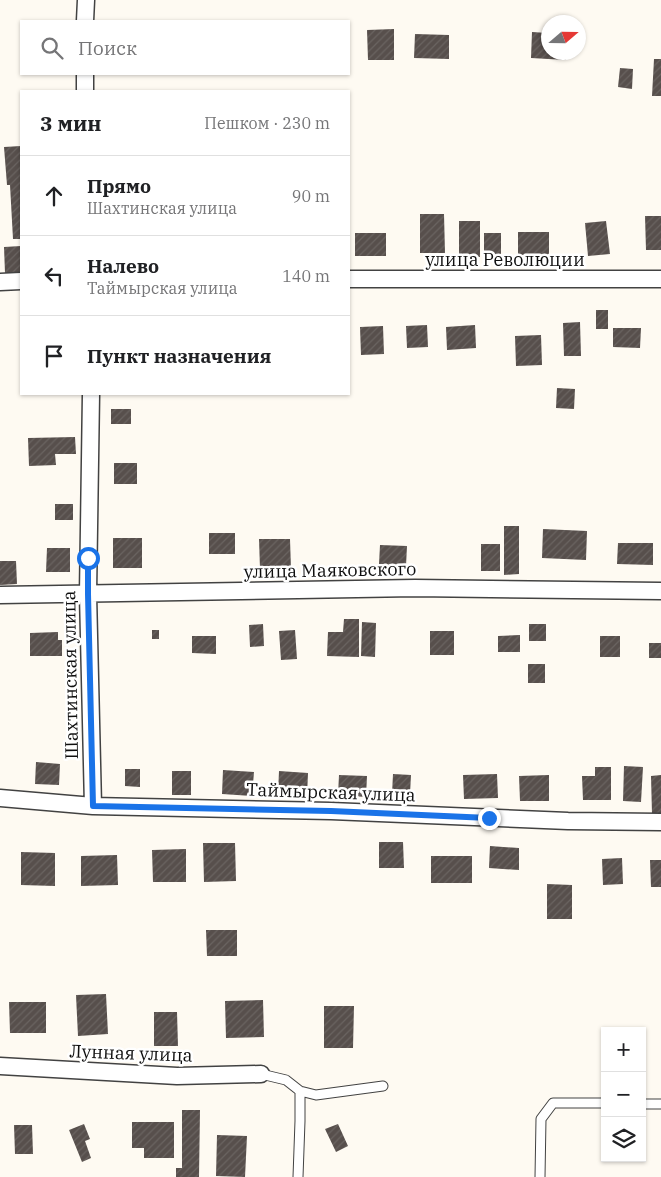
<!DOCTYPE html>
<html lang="ru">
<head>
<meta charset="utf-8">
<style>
  body { margin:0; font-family:"IBM Plex Serif",serif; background:#f2f2f2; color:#202124 }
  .controls { position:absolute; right:15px; bottom:15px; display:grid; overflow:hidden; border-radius:0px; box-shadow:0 1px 4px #0004 }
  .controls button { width:45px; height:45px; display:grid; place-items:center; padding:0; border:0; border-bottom:1px solid #e0e0e0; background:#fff; color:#202124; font:25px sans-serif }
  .compass { position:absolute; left:541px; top:15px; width:45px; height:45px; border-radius:50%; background:#fff; box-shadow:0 1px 4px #0004; rotate:70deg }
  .stop { position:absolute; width:15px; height:15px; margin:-11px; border:4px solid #1a73e8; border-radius:50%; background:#fff }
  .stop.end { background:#1a73e8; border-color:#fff; box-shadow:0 1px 5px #0008 }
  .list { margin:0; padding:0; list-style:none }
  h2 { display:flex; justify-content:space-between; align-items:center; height:65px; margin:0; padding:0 20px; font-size:21px }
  h2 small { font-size:16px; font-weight:400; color:#757577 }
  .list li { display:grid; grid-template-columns:32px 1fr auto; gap:15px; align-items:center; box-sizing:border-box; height:80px; padding:0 20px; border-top:1px solid #e0e0e0 }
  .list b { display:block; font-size:19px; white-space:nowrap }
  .list p { margin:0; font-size:16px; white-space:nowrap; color:#757577 }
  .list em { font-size:16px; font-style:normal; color:#757577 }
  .icon { flex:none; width:28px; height:28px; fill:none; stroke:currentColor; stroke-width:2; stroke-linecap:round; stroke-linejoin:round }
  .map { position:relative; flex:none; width:661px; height:1177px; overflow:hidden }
  .search { position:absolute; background:#fff; box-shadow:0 1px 4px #0004; left:20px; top:20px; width:330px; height:55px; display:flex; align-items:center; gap:12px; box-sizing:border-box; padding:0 18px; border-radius:0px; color:#757577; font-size:19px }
  .panel { position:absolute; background:#fff; box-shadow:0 1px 4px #0004; left:20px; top:90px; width:330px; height:305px; border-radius:0px }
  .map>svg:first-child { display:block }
</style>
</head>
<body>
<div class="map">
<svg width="661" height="1177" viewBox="0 0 661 1177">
  <defs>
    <pattern id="building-hatch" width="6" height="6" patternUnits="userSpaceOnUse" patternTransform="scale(1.25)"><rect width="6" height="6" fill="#574f4c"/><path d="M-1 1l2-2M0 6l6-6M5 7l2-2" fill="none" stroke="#6a6461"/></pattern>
  </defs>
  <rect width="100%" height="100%" fill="#fefaf2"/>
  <path fill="url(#building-hatch)" d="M394 29V60H368L367 30Z
    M532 32 548 33V52H566V60L531 58Z
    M415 34 449 35V59L414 58Z
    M654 59H661V96H652Z
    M620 68 633 69 632 89 618 87Z
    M21 146V239H13L10 185H7L4 147Z
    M420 214H444L445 253H420Z
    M645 216H661V250H646Z
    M459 221H480V257H459Z
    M606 221 610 254 588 256 585 223Z
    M518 232H549V255H518Z
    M355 233H386V256H355Z
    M484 233H501V255H484Z
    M21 246V272L5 273 4 247Z
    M596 310H608V329H596Z
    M580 322 581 356H564L563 323Z
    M427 325 428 347 407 348 406 326Z
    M475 325 476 348 447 350 446 327Z
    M383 326 384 354 361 355 360 327Z
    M613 328H641L640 348 613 347Z
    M541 335 542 365 516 366 515 336Z
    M557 388 575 389 574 409 556 408Z
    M111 409H131V424H111Z
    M75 437 76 454H55L56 465 29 466 28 438Z
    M114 463H137V484H114Z
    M55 504H73V520H55Z
    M504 526H519V574L504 575Z
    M543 529 587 531 586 560 542 558Z
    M209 533H235V554H209Z
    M113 538H142V568H113Z
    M259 539H290L291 569H260Z
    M618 543H653V565L617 564Z
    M481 544H500V571H481Z
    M380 545 407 546 406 566 379 564Z
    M47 548H70V572H46Z
    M0 561H16L17 584 0 585Z
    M344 619H359V657L327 656 328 632H343Z
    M362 622 376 623 375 657 361 656Z
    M263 624 264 646 250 647 249 625Z
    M529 624H546V641H529Z
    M152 630H159V639H152Z
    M295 630 297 659 281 660 279 631Z
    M430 631H454V655H430Z
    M58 632V640H62V656H30V633Z
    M520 635V652H498V636Z
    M192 636H216V654L192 653Z
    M600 636H620V657H600Z
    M649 643H661V658H649Z
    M528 664H545V683H528Z
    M36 762 60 764 59 785 35 784Z
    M624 766 643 767 641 802 623 801Z
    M595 767H611V800H583L582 776H595Z
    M125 769H140V787L125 786Z
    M223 770 254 772 252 796 222 794Z
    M172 771H191V795H172Z
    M279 771 308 773 307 796 278 794Z
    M393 774 411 775 410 794H392Z
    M497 774 498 798 464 799 463 775Z
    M339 775 367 776 366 797 338 795Z
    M549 775V801H520L519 776Z
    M661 775V814H652L651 776Z
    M379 842H403L404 868H379Z
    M203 843H235L236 881 204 882Z
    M490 846 519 848V870L489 868Z
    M186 849V882H153L152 850Z
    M21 852 55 853V886L21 885Z
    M117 855 118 885 81 886V856Z
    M431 856H472V883H431Z
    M622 858 623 884 603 885 602 859Z
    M650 860H661V887H651Z
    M547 884 572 885V919H547Z
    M206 930H237V956H207Z
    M106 994 108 1034 78 1036 76 995Z
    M263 1000 264 1037 226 1038 225 1001Z
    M9 1002H46V1033H10Z
    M324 1006H354L353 1048H324Z
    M154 1012H177L178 1046H154Z
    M182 1110H200L199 1177H176V1168H182Z
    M132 1122H174V1158H144V1148H132Z
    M84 1124 90 1139 85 1141 91 1158 82 1162 69 1130Z
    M338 1124 348 1146 336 1152 325 1129Z
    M14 1125H32L33 1154H15Z
    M217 1135 247 1136 245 1177 216 1176Z"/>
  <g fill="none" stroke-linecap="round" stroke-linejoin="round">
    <g stroke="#424242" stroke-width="11">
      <path id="service" d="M261 1074 286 1080 300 1091V1121L298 1177
        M300 1091 316 1095 383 1086
        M642 1104H661
        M540 1177 541 1119 553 1103H605"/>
    </g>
    <g stroke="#424242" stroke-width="19">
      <path id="minor" d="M85 21 86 0
        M85 91V74
        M349 279H661
        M0 282 21 281
        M91 394 88 594 93 806
        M0 595 415 588 661 591
        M0 798 93 806 331 811 568 821 661 822
        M0 1066 177 1076 261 1074"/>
    </g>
    <use href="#service" stroke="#fff" stroke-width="9"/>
    <use href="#minor" stroke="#fff" stroke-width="16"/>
  </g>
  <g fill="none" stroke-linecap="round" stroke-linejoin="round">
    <path stroke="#1a73e8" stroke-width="6" d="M88 558V594L93 806 331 811 489 818"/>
  </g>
  <g text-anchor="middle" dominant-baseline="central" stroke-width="5" stroke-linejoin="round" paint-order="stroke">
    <g font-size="18" fill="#0f0f0f" stroke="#fff">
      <text x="505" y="259">улица Революции</text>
      <text transform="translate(330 570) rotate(-1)">улица Маяковского</text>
      <text transform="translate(70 675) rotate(-91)">Шахтинская улица</text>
      <text transform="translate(331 792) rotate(2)">Таймырская улица</text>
      <text transform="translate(131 1053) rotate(2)">Лунная улица</text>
    </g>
  </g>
</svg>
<div class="controls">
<button>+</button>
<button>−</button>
<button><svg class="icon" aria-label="layers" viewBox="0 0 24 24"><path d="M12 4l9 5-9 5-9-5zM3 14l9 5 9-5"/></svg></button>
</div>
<svg class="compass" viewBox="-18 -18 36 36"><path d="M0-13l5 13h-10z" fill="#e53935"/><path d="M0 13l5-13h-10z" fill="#757577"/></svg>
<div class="stop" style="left:88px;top:558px"></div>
<div class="stop end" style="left:489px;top:818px"></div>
<div class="search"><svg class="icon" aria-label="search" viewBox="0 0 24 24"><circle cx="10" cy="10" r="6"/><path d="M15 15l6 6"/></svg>Поиск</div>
<section class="panel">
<h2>3 мин<small>Пешком · 230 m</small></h2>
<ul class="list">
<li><svg class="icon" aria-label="ahead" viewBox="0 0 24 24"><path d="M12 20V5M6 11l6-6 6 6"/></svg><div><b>Прямо</b><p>Шахтинская улица</p></div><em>90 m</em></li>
<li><svg class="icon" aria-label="left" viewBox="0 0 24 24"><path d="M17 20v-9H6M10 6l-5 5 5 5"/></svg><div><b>Налево</b><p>Таймырская улица</p></div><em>140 m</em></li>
<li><svg class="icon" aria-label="arrive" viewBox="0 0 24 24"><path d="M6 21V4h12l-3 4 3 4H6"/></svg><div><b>Пункт назначения</b></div></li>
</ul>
</section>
</div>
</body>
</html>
